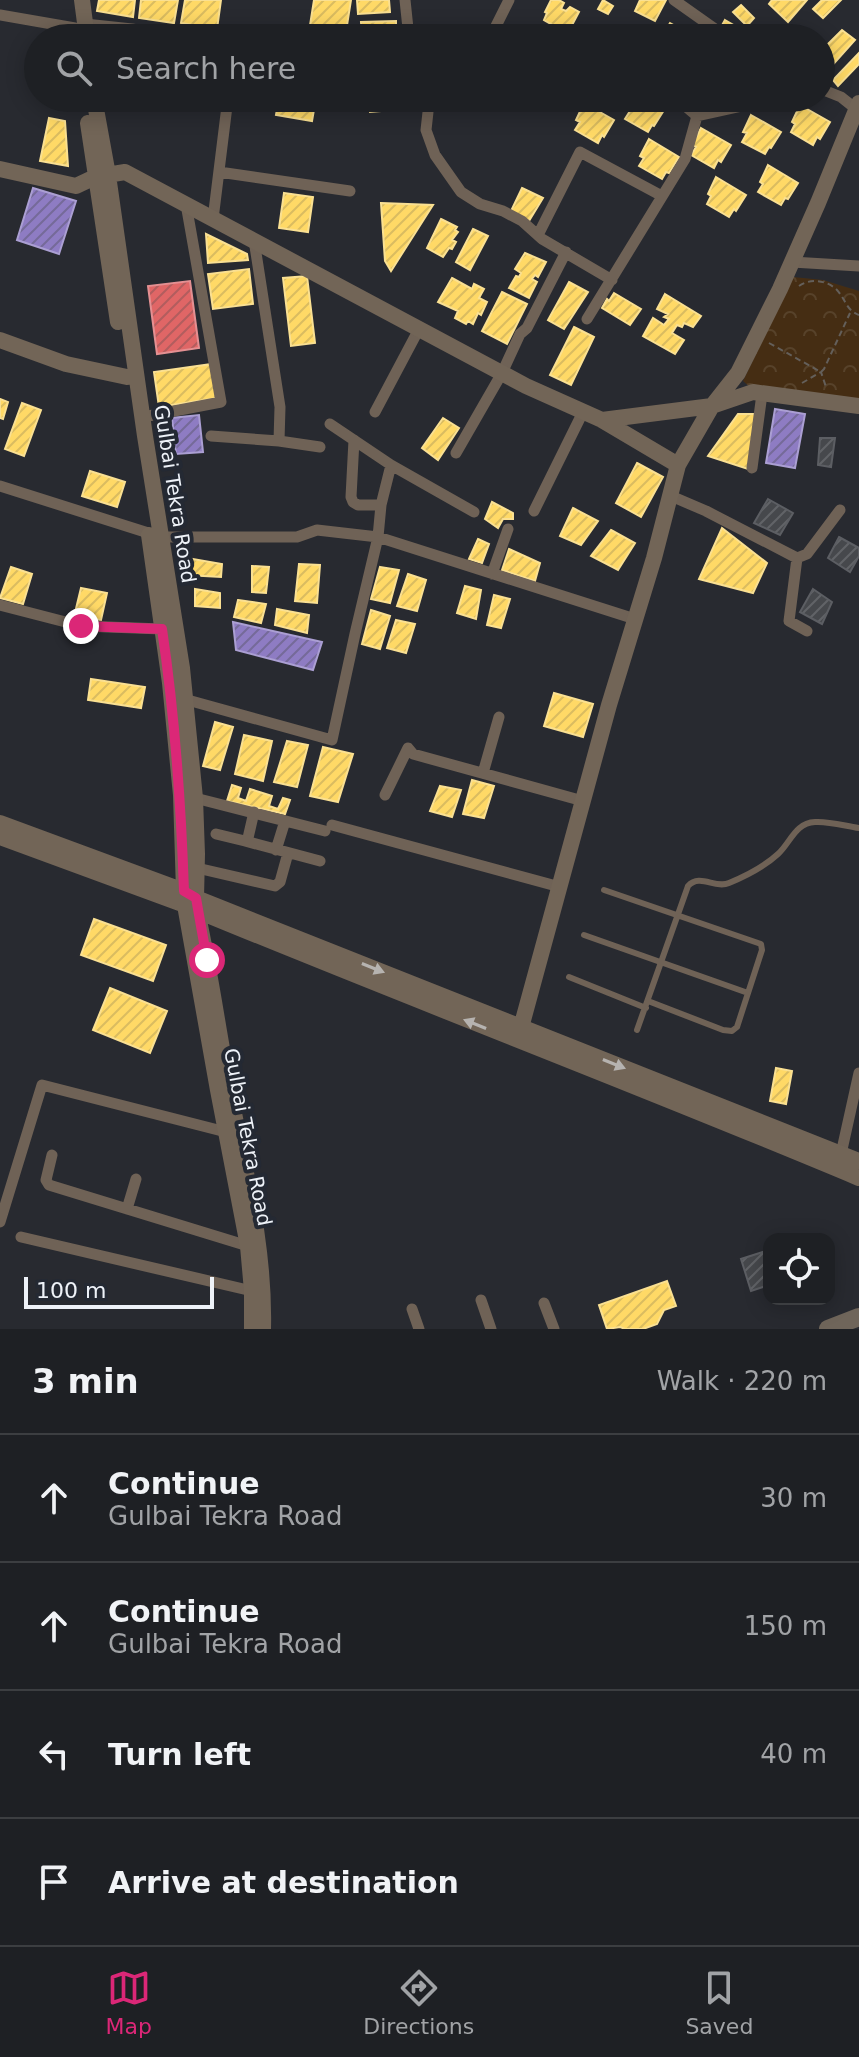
<!DOCTYPE html>
<html lang="en">
<head>
<meta charset="utf-8">
<style>
  body { margin:0; font-family:"DejaVu Sans",sans-serif; background:#26282c; color:#f1f3f6 }
  .controls { position:absolute; right:24px; bottom:24px; display:grid; overflow:hidden; border-radius:16px; box-shadow:0 4px 20px #0003 }
  .controls button { width:72px; height:72px; display:grid; place-items:center; padding:0; border:0; border-bottom:2px solid #3c3e41; background:#1e2024; color:#f1f3f6; font:40px sans-serif }
  .scale { position:absolute; left:24px; bottom:20px; width:190px; box-sizing:border-box; padding-left:8px; border:4px solid #eef2f8; border-top:0; font-size:22px; line-height:28px; white-space:nowrap; color:#eef2f8; -webkit-text-stroke:6px #242933; paint-order:stroke }
  .stop { position:absolute; width:24px; height:24px; margin:-18px; border:6px solid #db2777; border-radius:50%; background:#fff }
  .stop.end { background:#db2777; border-color:#fff; box-shadow:0 2px 8px #0008 }
  .list { margin:0; padding:0; list-style:none }
  h2 { display:flex; justify-content:space-between; align-items:center; height:104px; margin:0; padding:0 32px; font-size:34px }
  h2 small { font-size:26px; font-weight:400; color:#a1a3a6 }
  .list li { display:grid; grid-template-columns:52px 1fr auto; gap:24px; align-items:center; box-sizing:border-box; height:128px; padding:0 32px; border-top:2px solid #3c3e41 }
  .list b { display:block; font-size:30px; white-space:nowrap }
  .list p { margin:0; font-size:26px; white-space:nowrap; color:#a1a3a6 }
  .list em { font-size:26px; font-style:normal; color:#a1a3a6 }
  .icon { flex:none; width:44px; height:44px; fill:none; stroke:currentColor; stroke-width:2; stroke-linecap:round; stroke-linejoin:round }
  .map { position:relative; flex:none; width:859px; height:1329px; overflow:hidden }
  .search { position:absolute; background:#1e2024; box-shadow:0 4px 20px #0003; left:24px; right:24px; top:24px; height:88px; display:flex; align-items:center; gap:20px; box-sizing:border-box; padding:0 28px; border-radius:44px; color:#a1a3a6; font-size:30px }
  .sheet { height:616px; background:#1e2024 }
  nav { display:flex; justify-content:space-around; align-items:center; box-sizing:border-box; height:112px; border-top:2px solid #3c3e41; background:#1e2024; font-size:22px; color:#a1a3a6 }
  nav a { display:grid; justify-items:center; gap:4px }
  nav .on { color:#db2777 }
  .map>svg:first-child { display:block }
</style>
</head>
<body>
<div class="map">
<svg width="859" height="1329" viewBox="0 0 859 1329">
  <defs>
    <pattern id="park-crowns" width="20" height="18" patternUnits="userSpaceOnUse" patternTransform="scale(2)"><rect width="20" height="18" fill="#452d13"/><path d="M2 6a3 3 0 1 1 6 0M12 15a3 3 0 1 1 6 0" fill="none" stroke="#57422a"/></pattern>
    <pattern id="homes-hatch" width="6" height="6" patternUnits="userSpaceOnUse" patternTransform="scale(2)"><rect width="6" height="6" fill="#ffd966"/><path d="M-1 1l2-2M0 6l6-6M5 7l2-2" fill="none" stroke="#dabc60"/></pattern>
    <pattern id="shops-hatch" width="6" height="6" patternUnits="userSpaceOnUse" patternTransform="scale(2)"><rect width="6" height="6" fill="#e06666"/><path d="M-1 1l2-2M0 6l6-6M5 7l2-2" fill="none" stroke="#b25d5e"/></pattern>
    <pattern id="offices-hatch" width="6" height="6" patternUnits="userSpaceOnUse" patternTransform="scale(2)"><rect width="6" height="6" fill="#8e7cc3"/><path d="M-1 1l2-2M0 6l6-6M5 7l2-2" fill="none" stroke="#756a99"/></pattern>
    <pattern id="building-hatch" width="6" height="6" patternUnits="userSpaceOnUse" patternTransform="scale(2)"><rect width="6" height="6" fill="#46484c"/><path d="M-1 1l2-2M0 6l6-6M5 7l2-2" fill="none" stroke="#616367"/></pattern>
  </defs>
  <rect width="100%" height="100%" fill="#282a30"/>
  <path fill="url(#park-crowns)" d="M793 277 823 280 859 291V402L751 388 743 381Z"/>
  <path fill="url(#homes-hatch)" stroke="#fae092" stroke-width="2" d="M99 0H135L133 17 97 11Z
    M141 0H178L174 23 139 18Z
    M185 0H221L217 29 181 23Z
    M314 0H351L345 38H308Z
    M357 0H389L390 12 358 14Z
    M551 0H559L564 3 561 9 566 11 570 7 579 12 571 27 568 26 565 32 544 20 547 13 545 12Z
    M603 0 613 6 608 14 598 9Z
    M640 0H666L655 21 635 11Z
    M772 0H807L788 22 769 4Z
    M822 0H841L823 18 813 9Z
    M741 5 754 18 747 26 733 12Z
    M725 20 756 38H715Z
    M396 21V38H362L361 22Z
    M670 23 697 38H661Z
    M842 30 855 40 828 70 821 64V51Z
    M859 53V64L838 86 833 80Z
    M279 98H316L312 121 276 115Z
    M369 98H405V109L370 112Z
    M632 98H644L664 110 654 126 652 125 648 132 625 119 630 111 626 109Z
    M682 98H713L709 104 707 102 703 110Z
    M584 103 614 120 604 137 602 135 598 143 575 130 580 122 576 120Z
    M800 105 830 122 820 139 817 137 813 145 791 132 795 124 792 122Z
    M751 115 781 132 771 148 769 147 765 154 742 142 747 133 743 132Z
    M49 118 65 121 68 166 40 161Z
    M701 128 731 145 721 162 718 160 714 168 691 155 696 147 692 145Z
    M649 139 679 157 669 173 666 172 662 179 639 166 644 158 640 156Z
    M768 165 798 183 788 199 785 198 781 205 758 192 763 184 760 182Z
    M716 177 746 195 736 211 734 209 729 217 707 204 711 196 708 194Z
    M522 188 543 198 529 221 511 211Z
    M284 193 313 197 308 232 279 228Z
    M381 203 433 205 391 271 385 261Z
    M441 219 457 227 455 230 458 232 452 240 456 242 452 249 449 248 443 257 427 248Z
    M473 229 488 236 470 270 456 262Z
    M206 234 247 254 248 260 208 263Z
    M525 253 546 262 538 277 535 275 532 279 537 282 529 298 509 288 516 276 519 277 521 273 515 269Z
    M249 269 253 304 213 309 208 274Z
    M307 276 315 343 291 346 283 278Z
    M452 278 472 289 474 284 484 289 479 298 487 302 481 315 478 313 473 324 468 321 466 324 455 318 458 311 438 302Z
    M569 282 588 292 564 329 548 320Z
    M502 292 527 304 507 344 482 331Z
    M614 293 641 309 630 325 602 308 607 299 609 301Z
    M665 294 701 316 693 327 684 323 682 327 677 325 672 333 684 340 675 354 643 336 653 318 664 325 669 319 664 317 668 314 657 309Z
    M574 327 594 337 571 385 550 375Z
    M212 364 217 398 159 407 154 372Z
    M0 399 8 402 3 419 0 418Z
    M22 403 41 410 24 456 5 449Z
    M738 414H757L748 469 708 456Z
    M443 418 459 428 438 460 422 448Z
    M637 463 663 477 641 517 616 503Z
    M90 471 125 482 117 507 82 496Z
    M492 502 513 513V519H503L498 528 485 519Z
    M573 508 598 521 581 545 560 536Z
    M722 528 767 563 753 593 699 579Z
    M611 530 635 543 618 570 591 556Z
    M478 539 489 544 482 563 469 559Z
    M509 549 540 563 535 581 502 570Z
    M187 558 222 564 221 577 186 575Z
    M299 564 320 565 317 603 295 601Z
    M252 566 269 567 266 593 252 592Z
    M11 567 32 574 23 604 0 598Z
    M380 567 399 570 390 603 371 599Z
    M408 574 426 580 417 611 397 606Z
    M465 586 481 590 476 619 457 613Z
    M81 588 107 593 101 620 74 617Z
    M195 589 220 593V608L195 606Z
    M494 595 510 599 501 628 487 625Z
    M238 600 266 604 261 623 234 617Z
    M277 609 309 615 307 633 275 625Z
    M371 610 390 616 380 649 362 644Z
    M396 620 415 624 406 653 387 648Z
    M91 679 145 687 141 708 88 700Z
    M554 693 593 704 583 737 544 726Z
    M215 722 233 727 220 770 203 766Z
    M244 735 272 741 263 781 235 774Z
    M287 741 308 745 297 787 274 782Z
    M323 747 353 754 338 802 310 796Z
    M472 780 494 786 484 818 463 814Z
    M232 785 241 788 238 798 246 801 250 789 272 796 269 806 278 809 283 798 290 800 285 814 227 801Z
    M440 786 461 790 452 817 430 811Z
    M94 919 166 945 153 981 81 955Z
    M110 988 167 1011 150 1053 93 1030Z
    M776 1068 792 1071 786 1104 770 1101Z
    M667 1281 676 1306 664 1310 657 1324 643 1329H625L620 1327 607 1329 599 1305Z"/>
  <path fill="url(#shops-hatch)" stroke="#e49092" stroke-width="2" d="M190 281 199 348 157 354 148 286Z"/>
  <path fill="url(#offices-hatch)" stroke="#ab9fd3" stroke-width="2" d="M33 188 76 201 59 254 17 240Z
    M775 409 805 414 795 468 766 463Z
    M199 415 203 452 176 454 172 418Z
    M233 622 322 642 313 670 236 650Z"/>
  <path fill="url(#building-hatch)" stroke="#5c5e63" stroke-width="2" d="M820 438H835L831 467 818 465Z
    M768 499 793 513 780 535 754 523Z
    M839 537 859 548V556L850 572 828 558Z
    M813 589 832 602 822 624 800 612Z
    M769 1250V1285L751 1291 741 1259Z"/>
  <g fill="none" stroke-linecap="round" stroke-linejoin="round">
    <path stroke="#645f5a" stroke-width="2" stroke-dasharray="6 4" stroke-linecap="butt" d="M799 286C810 278 827 280 837 290 846 300 846 310 859 315
      M769 343 821 372 824 369 850 313
      M802 383 821 372 826 387"/>
    <path stroke="#6f6256" stroke-width="6" d="M604 890 761 944 762 950 737 1027 732 1031 723 1030 648 1001
      M584 935 748 993
      M569 977 646 1008
      M637 1030 688 886C700 873 715 889 729 883 746 876 765 866 778 854 791 842 795 823 815 822 829 821 845 826 859 828"/>
    <path stroke="#6f6256" stroke-width="11" d="M405 0 409 38
      M674 0 715 29
      M0 15 75 28
      M85 24 132 29 185 38
      M490 38 509 0
      M821 89 841 97 856 109
      M427 98 428 112 426 130 435 155 461 192 480 204 503 211 522 221 542 239 612 280
      M523 98 529 101 553 98
      M676 98 697 116 778 98
      M219 172 350 191
      M213 219 228 98
      M538 235 580 152 662 196
      M792 262 859 266
      M587 319 685 159 697 116
      M375 412 419 329
      M143 417 221 402 186 204
      M330 424 391 465
      M211 436 279 441 280 407 254 240
      M354 440 351 497 353 502 358 505H381
      M279 441 320 447
      M456 453 502 373 520 334 527 328 566 252
      M752 468 762 394
      M0 486 161 537H297L317 530 378 537 635 619
      M671 496 706 511 797 558
      M534 511 583 412
      M492 574 508 529
      M0 605 81 626 162 629
      M807 631 789 621 797 558 807 554 840 510
      M184 699 332 740 355 634 378 537 381 505 391 465 474 512
      M483 773 499 717
      M385 795 408 748 413 754 583 801
      M195 798 325 831
      M332 825 560 887
      M216 834 245 841 248 838 254 812
      M245 841 320 861
      M276 850 285 821
      M197 868 275 886 280 882 288 853
      M841 1154 859 1073
      M52 1155 46 1180 49 1185 248 1246
      M127 1209 136 1179
      M0 1222 42 1085 226 1132
      M21 1237 252 1291
      M481 1300 491 1329
      M544 1303 554 1329
      M412 1309 419 1329"/>
    <path stroke="#726557" stroke-width="16" d="M82 0 87 38
      M94 98 108 175 145 436 182 668 195 798 197 854 196 898 859 1161
      M88 123 118 322
      M0 169 76 186 95 177 125 172 526 386 602 420 678 465
      M0 340 66 364 127 377
      M602 420 712 406 753 392 859 406
      M0 823 184 891 181 795 170 683 149 535
      M0 837 185 905 218 1090 248 1246 252 1291V1329
      M519 1035 609 705 654 558 678 465 712 406 738 373 780 289 818 203 859 103
      M263 1329C265 1250 246 1175 231 1098 219 1037 211 976 198 916L196 898 184 891 185 905 198 911C418 1002 640 1086 859 1178"/>
    <path stroke="#6f655a" stroke-width="18" d="M828 1329 859 1317"/>
  </g>
  <defs><path id="oneway-solid" d="M-6-.8H1V-3.2L6.5 0L1 3.2V.8H-6Z" transform="scale(2)"/></defs>
  <g fill="#b6b3b0">
    <use href="#oneway-solid" transform="translate(373 968) rotate(22)"/>
    <use href="#oneway-solid" transform="translate(475 1024) rotate(-158)"/>
    <use href="#oneway-solid" transform="translate(614 1064) rotate(22)"/>
  </g>
  <g fill="none" stroke-linecap="round" stroke-linejoin="round">
    <path stroke="#db2777" stroke-width="10" d="M81 626 162 629C175 716 181 803 184 891L196 898 207 960"/>
  </g>
  <g text-anchor="middle" dominant-baseline="central" stroke-width="8" stroke-linejoin="round" paint-order="stroke">
    <g font-size="20" fill="#eef2f8" stroke="#242933">
      <text transform="translate(175 494) rotate(81)">Gulbai Tekra Road</text>
      <text transform="translate(248 1137) rotate(79)">Gulbai Tekra Road</text>
    </g>
  </g>
</svg>
<div class="controls">
<button><svg class="icon" aria-label="locate" viewBox="0 0 24 24"><circle cx="12" cy="12" r="6"/><path d="M12 2v4M12 18v4M2 12h4M18 12h4"/></svg></button>
</div>
<div class="scale">100 m</div>
<div class="stop" style="left:207px;top:960px"></div>
<div class="stop end" style="left:81px;top:626px"></div>
<div class="search"><svg class="icon" aria-label="search" viewBox="0 0 24 24"><circle cx="10" cy="10" r="6"/><path d="M15 15l6 6"/></svg>Search here</div>
</div>
<section class="sheet">
<h2>3 min<small>Walk · 220 m</small></h2>
<ul class="list">
<li><svg class="icon" aria-label="ahead" viewBox="0 0 24 24"><path d="M12 20V5M6 11l6-6 6 6"/></svg><div><b>Continue</b><p>Gulbai Tekra Road</p></div><em>30 m</em></li>
<li><svg class="icon" aria-label="ahead" viewBox="0 0 24 24"><path d="M12 20V5M6 11l6-6 6 6"/></svg><div><b>Continue</b><p>Gulbai Tekra Road</p></div><em>150 m</em></li>
<li><svg class="icon" aria-label="left" viewBox="0 0 24 24"><path d="M17 20v-9H6M10 6l-5 5 5 5"/></svg><div><b>Turn left</b></div><em>40 m</em></li>
<li><svg class="icon" aria-label="arrive" viewBox="0 0 24 24"><path d="M6 21V4h12l-3 4 3 4H6"/></svg><div><b>Arrive at destination</b></div></li>
</ul>
</section>
<nav>
<a class="on"><svg class="icon" aria-label="map" viewBox="0 0 24 24"><path d="M3 6l6-2 6 2 6-2v14l-6 2-6-2-6 2zM9 4v14M15 6v14"/></svg>Map</a>
<a><svg class="icon" aria-label="directions" viewBox="0 0 24 24"><path d="M12 3l9 9-9 9-9-9zM9 14v-3h6M13 9l2 2-2 2"/></svg>Directions</a>
<a><svg class="icon" aria-label="saved" viewBox="0 0 24 24"><path d="M7 4h10v16l-5-4-5 4z"/></svg>Saved</a>
</nav>
</body>
</html>
